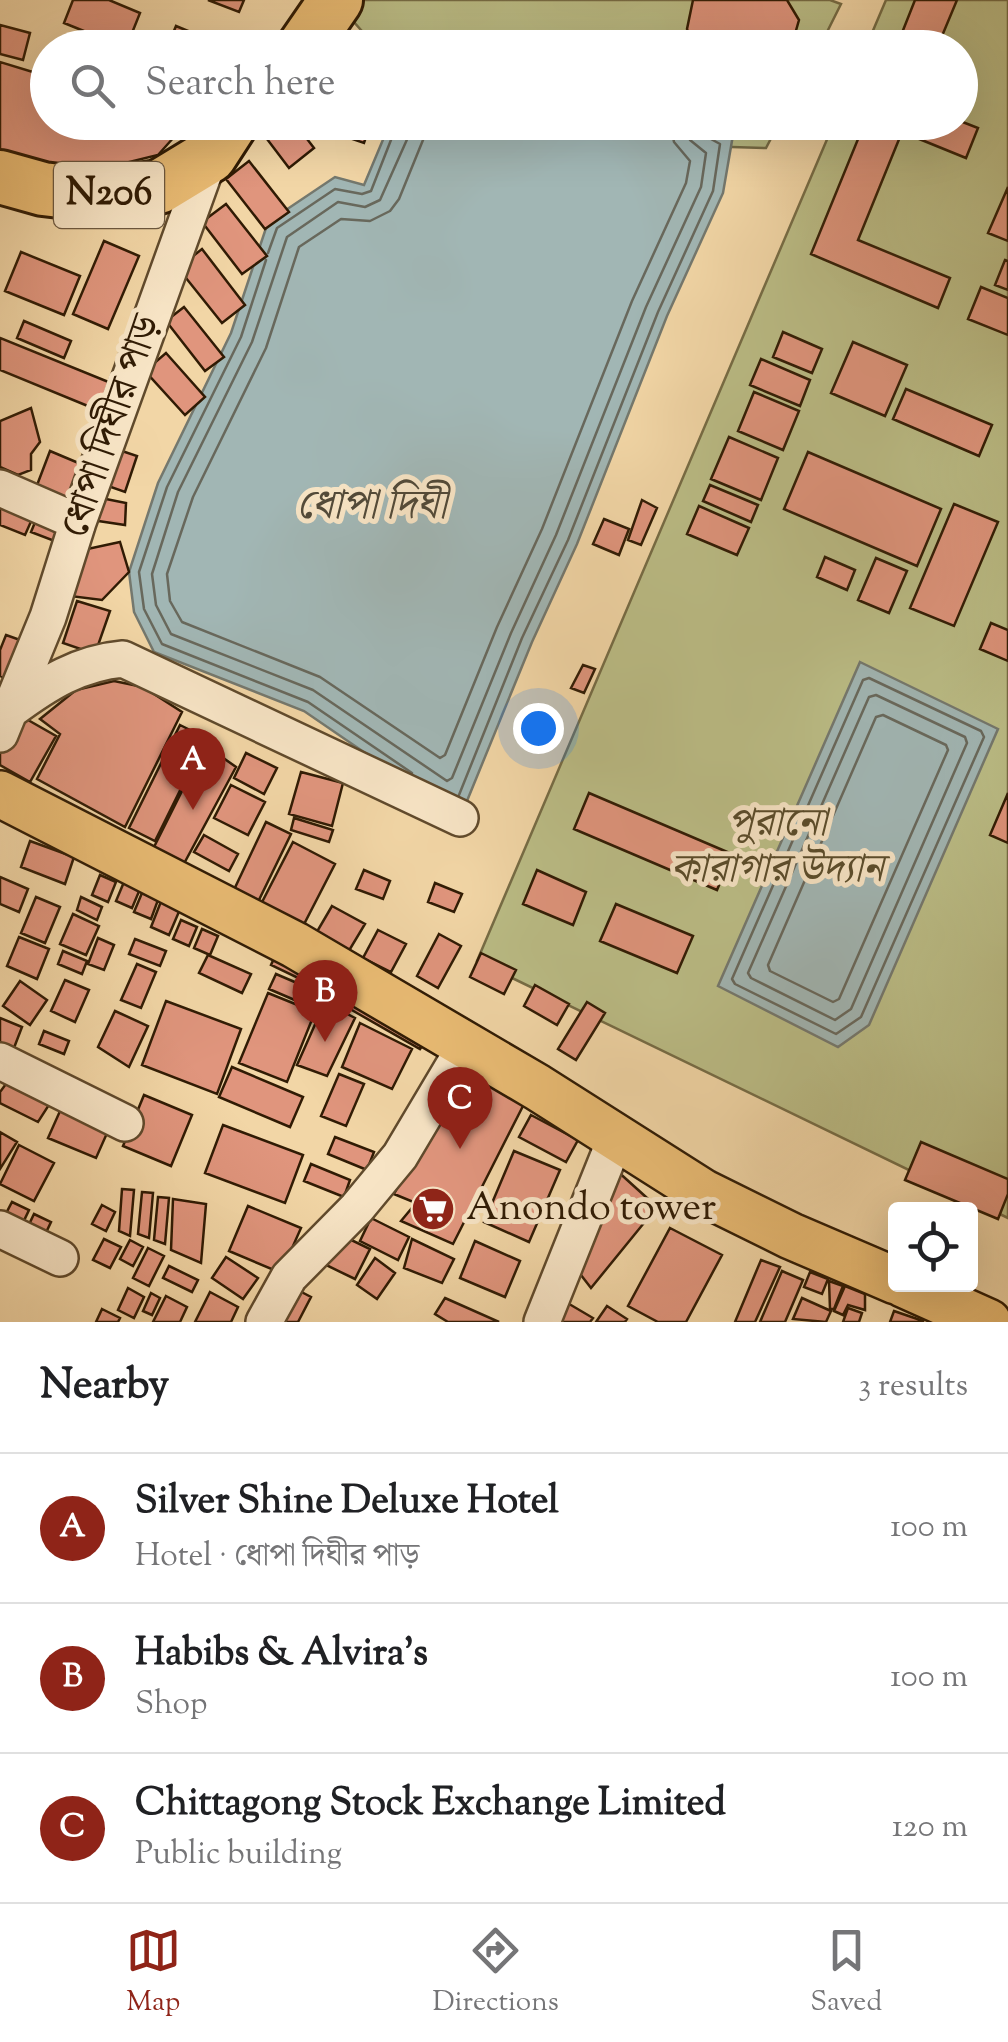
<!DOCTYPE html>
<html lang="en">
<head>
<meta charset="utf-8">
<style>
  body { margin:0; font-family:"Sorts Mill Goudy","Noto Serif Bengali",serif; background:#f2f2f2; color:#202124 }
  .controls { position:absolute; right:30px; bottom:30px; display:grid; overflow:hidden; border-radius:10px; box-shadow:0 10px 40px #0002 }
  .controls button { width:90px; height:90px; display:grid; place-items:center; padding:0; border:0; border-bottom:2px solid #e0e0e0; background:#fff; color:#202124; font:50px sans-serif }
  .you { position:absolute; left:538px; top:728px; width:35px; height:35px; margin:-25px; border:8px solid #fff; border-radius:50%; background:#1a73e8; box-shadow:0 0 0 15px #1a73e833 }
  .badge { display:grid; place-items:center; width:65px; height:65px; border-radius:50%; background:#8f2418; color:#fff; font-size:32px; font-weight:700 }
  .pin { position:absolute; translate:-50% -82px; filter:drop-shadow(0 2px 5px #0008) }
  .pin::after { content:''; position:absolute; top:52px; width:35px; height:30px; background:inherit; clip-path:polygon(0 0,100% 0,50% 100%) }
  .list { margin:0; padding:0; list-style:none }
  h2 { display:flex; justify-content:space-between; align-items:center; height:130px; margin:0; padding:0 40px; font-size:42px }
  h2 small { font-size:32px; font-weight:400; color:#757577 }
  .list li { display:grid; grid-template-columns:65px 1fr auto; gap:30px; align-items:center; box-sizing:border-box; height:150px; padding:0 40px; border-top:2px solid #e0e0e0 }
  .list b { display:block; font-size:38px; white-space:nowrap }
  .list p { margin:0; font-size:32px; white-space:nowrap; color:#757577 }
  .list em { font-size:32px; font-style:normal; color:#757577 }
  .icon { flex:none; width:55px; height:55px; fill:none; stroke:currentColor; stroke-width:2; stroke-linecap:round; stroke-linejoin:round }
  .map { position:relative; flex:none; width:1008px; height:1322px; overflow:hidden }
  .search { position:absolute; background:#fff; box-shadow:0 10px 40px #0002; left:30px; right:30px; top:30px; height:110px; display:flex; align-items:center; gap:25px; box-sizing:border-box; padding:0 35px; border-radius:55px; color:#757577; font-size:38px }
  .sheet { height:580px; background:#fff }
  nav { display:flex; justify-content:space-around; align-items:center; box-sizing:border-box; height:140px; border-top:2px solid #e0e0e0; background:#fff; font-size:28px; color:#757577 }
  nav a { display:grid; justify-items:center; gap:5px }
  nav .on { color:#8f2418 }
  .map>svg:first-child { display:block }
</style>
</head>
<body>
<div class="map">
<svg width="1008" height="1322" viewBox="0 0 1008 1322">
  <rect width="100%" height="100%" fill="#f2d6a6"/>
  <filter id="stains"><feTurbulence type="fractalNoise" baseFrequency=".002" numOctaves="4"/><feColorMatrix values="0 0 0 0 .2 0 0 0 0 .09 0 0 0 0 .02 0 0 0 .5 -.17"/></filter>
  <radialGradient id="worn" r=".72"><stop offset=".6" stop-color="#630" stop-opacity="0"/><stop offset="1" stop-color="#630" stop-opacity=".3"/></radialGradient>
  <path fill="#bbbd86" stroke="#766c45" stroke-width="2.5" d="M357 0H830L841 4 819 48 376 47 346 13Z
    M886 0H1008V1218L477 961 834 123 960 122V48L866 47Z
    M593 123H779L766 148 667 145Z"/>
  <path fill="#a1b6b4" stroke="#74786e" stroke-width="2.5" d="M694 122 733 135 723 193 667 316 577 544 532 642 460 818 304 711 154 652 134 612 129 572 158 483 231 333 268 222 335 177 364 185 390 123Z
    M860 662 998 729 869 1025 838 1047 718 986Z"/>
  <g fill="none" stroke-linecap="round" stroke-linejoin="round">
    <path stroke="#68685c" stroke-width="2.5" d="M411 122 409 135 380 200 365 207 338 202 287 237 252 342 178 492 152 574 156 605 171 634 313 690 447 781 452 778 511 633 556 535 646 307 701 187 706 153 690 140 686 122
      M426 122 423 140 399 199 390 211 370 221 341 219 299 247 266 348 193 497 167 574 170 601 182 622 320 677 440 758 445 755 497 627 542 529 632 301 686 183 690 161 674 142 670 122
      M268 253 277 228 335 189 362 194 371 191 398 122
      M266 260 241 337 167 487 139 572 144 609 162 644 308 702 412 773
      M869 678 981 731 984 737 861 1017 836 1034 735 984 732 979 863 680Z
      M876 695 965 737 967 743 851 1009 835 1020 751 978 748 973 869 697Z
      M883 715 946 745 948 750 839 999 833 1002 770 971 768 965 876 717Z
      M459 795 522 638 568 540 658 312 713 191 720 144 702 134 698 122"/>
  </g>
  <path fill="#e0957d" stroke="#301b04" stroke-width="2.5" d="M73 0H109L140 13 126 48 64 23Z
    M208 0H244L239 12Z
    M693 0H787L799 20 791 48H693L687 29Z
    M915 0H957L937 48H896Z
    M0 25 30 33 23 60 0 54Z
    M176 26 229 48H167Z
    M48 53V122H173L183 127 158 155 113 166 31 165 0 155V62L36 73Z
    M960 121 978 128 966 158 902 132 858 240 950 278 938 308 811 254 865 122Z
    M288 122H294L314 148 289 168 267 139Z
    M312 122H371L364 143 311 125Z
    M249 161 289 212 265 229 226 179Z
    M1008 187V241L988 233Z
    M226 204 267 256 242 274 202 222Z
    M104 241 139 256 108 329 73 314Z
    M202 249 245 305 222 323 178 268Z
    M21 252 80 276 64 315 5 291Z
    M1005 260 1008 261V290L995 285Z
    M981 287 1008 298V335L968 319Z
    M184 307 224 357 205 371 166 321Z
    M24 321 71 341 64 358 17 338Z
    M783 332 822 349 812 373 773 357Z
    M0 338 111 383 100 411 0 370Z
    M853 342 907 365 885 416 831 393Z
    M166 353 205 397 185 415 145 371Z
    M761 359 810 380 800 406 750 385Z
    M906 389 992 425 979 456 893 419Z
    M754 392 799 411 783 450 738 431Z
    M31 408 40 442 31 454V470L18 475 0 467V421Z
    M729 437 778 458 761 500 711 479Z
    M119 450 137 456 125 492 108 486Z
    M50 451 88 467 71 508 34 493Z
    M808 452 941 509 917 566 784 509Z
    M710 485 758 505 751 522 703 501Z
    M96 497 126 503 125 525 85 519Z
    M642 500 657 508 641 545 628 540Z
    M954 504 998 522 954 626 910 608Z
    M699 506 749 528 737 555 687 534Z
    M0 507 33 517 25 535 0 525Z
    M38 515 64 526 57 542 31 532Z
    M604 519 629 529 619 555 593 544Z
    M120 542 129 572 102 600 70 596 78 551Z
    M825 557 855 570 847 590 817 577Z
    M876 558 907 571 889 613 858 600Z
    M77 601 110 611 95 654 63 643Z
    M991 623 1008 630V661L980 649Z
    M6 635 23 641 9 680 0 676V650Z
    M583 665 595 669 584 693 571 688Z
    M114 681 143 687 182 712 125 827 37 779 60 734 40 719 76 690Z
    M21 716 56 736 30 782 0 765V753Z
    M180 725 206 738 155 841 129 828Z
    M205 745 236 767 180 871 151 853Z
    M246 753 277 768 264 794 234 778Z
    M301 772 343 783 332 826 289 814Z
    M231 785 265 802 248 835 214 818Z
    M589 793 732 854 717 890 574 829Z
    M1008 793V843L990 835Z
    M294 818 333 830 329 842 291 830Z
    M266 822 291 834 256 906 232 894Z
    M204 835 238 854 229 871 194 852Z
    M30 841 74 857 65 884 21 867Z
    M293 842 335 864 301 930 259 908Z
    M364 870 390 881 383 899 356 889Z
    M537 870 586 892 573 925 523 904Z
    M100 875 116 882 108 902 92 895Z
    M0 877 28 889 19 912 0 904Z
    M124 882 140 889 132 908 116 901Z
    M435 883 462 894 454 912 428 902Z
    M142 893 158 900 151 919 134 912Z
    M36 897 60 907 45 943 21 933Z
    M81 897 102 907 97 920 77 910Z
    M162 899 181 907 169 935 151 927Z
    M616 904 693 936 677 973 600 941Z
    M332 906 365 924 347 954 315 935Z
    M73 914 99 926 86 955 60 944Z
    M181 920 197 927 189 946 173 939Z
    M202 929 218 936 210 955 194 948Z
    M378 930 406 944 391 972 363 958Z
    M439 934 461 946 438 988 417 976Z
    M19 937 49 949 37 979 7 966Z
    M98 938 114 945 104 970 88 964Z
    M135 939 166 951 160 966 129 954Z
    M279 948 327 972 319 988 271 965Z
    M63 951 87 961 82 974 58 964Z
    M481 953 516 970 504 994 470 977Z
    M208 955 251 974 242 993 199 973Z
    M137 964 156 972 141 1008 121 1000Z
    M276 974 318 992 311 1007 269 989Z
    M333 974 351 984 338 1007 320 997Z
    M65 980 89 990 75 1022 51 1011Z
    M20 981 47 1000 30 1025 3 1006Z
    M359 984 434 1029 420 1049 350 1009Z
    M535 985 569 1004 557 1025 524 1006Z
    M268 993 315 1012 287 1082 239 1063Z
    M166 1001 241 1029 217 1094 142 1065Z
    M325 1002 355 1018 327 1076 297 1065Z
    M587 1002 605 1013 576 1060 558 1049Z
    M115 1011 148 1026 129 1067 98 1047Z
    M0 1018 22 1027 12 1053 0 1048Z
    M360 1023 412 1049 392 1089 342 1067Z
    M44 1031 69 1041 64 1054 39 1044Z
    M232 1067 303 1097 290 1127 219 1097Z
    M461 1068 524 1104 453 1244 401 1221 416 1203 394 1194Z
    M14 1073 54 1097 38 1122 0 1103V1092Z
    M339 1074 364 1084 346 1126 321 1116Z
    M144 1095 192 1115 171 1166 123 1146Z
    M64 1102 112 1122 96 1158 48 1138Z
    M531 1115 578 1140 566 1162 519 1137Z
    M223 1125 303 1155 285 1203 205 1173Z
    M0 1132 17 1142 0 1169Z
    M335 1137 374 1152 367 1170 328 1154Z
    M921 1142 1008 1179V1194L998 1219 905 1180Z
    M19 1145 54 1163 34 1201 0 1184Z
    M514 1151 560 1170 529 1242 484 1222Z
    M311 1164 350 1180 344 1197 304 1181Z
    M615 1169 657 1207 591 1288 574 1266Z
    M122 1189 134 1190 130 1236 119 1231Z
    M142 1192 153 1193 149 1238 138 1234Z
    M158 1197 169 1198 165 1244 154 1240Z
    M173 1199 206 1204 201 1263 171 1250Z
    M12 1202 29 1210 19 1231 1 1223Z
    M102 1205 115 1212 106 1231 92 1224Z
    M248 1206 301 1228 281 1273 229 1251Z
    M34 1214 51 1222 41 1243 24 1235Z
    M371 1218 409 1237 398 1260 360 1241Z
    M670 1228 722 1255 686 1322H658L628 1306Z
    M341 1235 370 1249 355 1279 326 1265Z
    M104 1239 121 1247 110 1268 93 1260Z
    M412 1239 454 1259 442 1283 404 1268Z
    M130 1240 143 1247 133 1266 120 1259Z
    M475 1241 520 1261 505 1297 460 1278Z
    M148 1248 164 1256 149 1286 133 1278Z
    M226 1257 258 1278 243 1299 212 1278Z
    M375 1258 395 1273 377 1299 357 1285Z
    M761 1260 780 1267 755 1322H735Z
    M169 1266 198 1280 192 1292 163 1278Z
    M782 1271 803 1280 785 1322H760Z
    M810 1272 828 1279 822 1294 804 1287Z
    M829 1281 843 1286 834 1309H830Z
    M290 1286 311 1297 298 1322H271Z
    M845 1286 865 1294V1310L848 1305 843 1315 834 1311Z
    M128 1288 144 1297 134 1318 118 1310Z
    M210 1292 238 1307 231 1322H195Z
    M151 1293 160 1298 152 1315 143 1311Z
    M166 1296 187 1307 180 1322H153Z
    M445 1298 499 1322H448L435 1314Z
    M559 1298 593 1318 590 1322H547Z
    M802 1298 831 1311 826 1322 793 1319Z
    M607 1306 627 1319 625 1322H596Z
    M848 1308 862 1313 859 1322H843Z
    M102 1309 120 1318 118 1322H96Z
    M894 1311 923 1321V1322H890Z"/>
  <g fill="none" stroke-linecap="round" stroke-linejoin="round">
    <g stroke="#604a2c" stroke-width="40">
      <path id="minor" d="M0 488 78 522
        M12 709C47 683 79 663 123 659L460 818
        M0 734 48 617 78 522 210 156
        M0 1061 125 1123
        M0 1229 60 1258
        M264 1322 289 1277 357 1208 400 1156 466 1045
        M542 1322 615 1140"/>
    </g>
    <g stroke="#301b04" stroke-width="50">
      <path id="major" d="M0 794 295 945 537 1087 704 1193 791 1236 896 1281
        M903 1284 988 1322"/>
    </g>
    <g stroke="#301b04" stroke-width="58">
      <path id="highway" d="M303 48 336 0
        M0 177 43 189 102 196 159 187 210 156 232 122"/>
    </g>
    <use href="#minor" stroke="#f7e4c5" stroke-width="35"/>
    <use href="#major" stroke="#e9bb73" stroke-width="45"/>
    <use href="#highway" stroke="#e9bb73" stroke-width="52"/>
  </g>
  <defs>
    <g id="supermarket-disc" transform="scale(2.25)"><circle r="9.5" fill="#8f2418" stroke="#f7e4c5"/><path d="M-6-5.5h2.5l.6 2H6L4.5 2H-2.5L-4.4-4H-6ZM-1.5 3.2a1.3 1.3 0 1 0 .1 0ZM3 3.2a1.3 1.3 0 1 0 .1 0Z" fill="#fff"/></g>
  </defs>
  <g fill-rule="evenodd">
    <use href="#supermarket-disc" x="433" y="1209"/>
  </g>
  <g text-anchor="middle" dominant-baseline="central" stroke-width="10" stroke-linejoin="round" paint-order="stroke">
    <rect fill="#f7e4c5" stroke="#6c573e" stroke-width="2.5" x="54" y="162" width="110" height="66" rx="8"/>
    <g font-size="38" font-weight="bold" fill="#301b04">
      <text x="109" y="195">N206</text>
    </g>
    <g font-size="40" fill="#301b04" stroke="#f7e4c5">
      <text transform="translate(113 427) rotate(-71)">ধোপা দিঘীর পাড়</text>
    </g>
    <g font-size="40" font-style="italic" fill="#5a4c2b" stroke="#f7e4c5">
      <text x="777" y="825">পুরানো<tspan x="777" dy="46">কারাগার উদ্যান</tspan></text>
    </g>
    <g font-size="40" fill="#301b04" stroke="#f7e4c5" text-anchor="start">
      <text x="466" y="1209">Anondo tower</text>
    </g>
    <g font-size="42" font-style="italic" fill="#524a39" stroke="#f7e4c5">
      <text x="371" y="508">ধোপা দিঘী</text>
    </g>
  </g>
  <rect width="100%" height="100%" filter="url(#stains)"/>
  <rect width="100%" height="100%" fill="url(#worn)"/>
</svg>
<div class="controls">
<button><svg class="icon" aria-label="locate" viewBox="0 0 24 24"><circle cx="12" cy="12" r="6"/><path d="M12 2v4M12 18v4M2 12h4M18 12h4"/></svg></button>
</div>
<div class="you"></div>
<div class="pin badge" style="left:193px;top:810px">A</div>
<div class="pin badge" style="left:325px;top:1042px">B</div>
<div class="pin badge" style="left:460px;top:1149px">C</div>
<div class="search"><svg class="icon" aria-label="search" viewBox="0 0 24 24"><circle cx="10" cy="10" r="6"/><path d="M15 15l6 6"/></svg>Search here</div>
</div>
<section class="sheet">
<h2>Nearby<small>3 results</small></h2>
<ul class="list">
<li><span class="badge">A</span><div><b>Silver Shine Deluxe Hotel</b><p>Hotel · ধোপা দিঘীর পাড়</p></div><em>100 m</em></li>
<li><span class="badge">B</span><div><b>Habibs &amp; Alvira's</b><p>Shop</p></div><em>100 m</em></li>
<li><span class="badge">C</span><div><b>Chittagong Stock Exchange Limited</b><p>Public building</p></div><em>120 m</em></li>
</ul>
</section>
<nav>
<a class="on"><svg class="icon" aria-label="map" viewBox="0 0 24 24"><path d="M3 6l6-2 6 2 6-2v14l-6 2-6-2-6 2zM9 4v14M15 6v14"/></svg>Map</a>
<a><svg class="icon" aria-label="directions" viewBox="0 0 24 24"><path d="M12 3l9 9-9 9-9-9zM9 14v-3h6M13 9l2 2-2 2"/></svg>Directions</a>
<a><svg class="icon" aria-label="saved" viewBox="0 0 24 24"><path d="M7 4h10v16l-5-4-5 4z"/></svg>Saved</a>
</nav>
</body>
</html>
